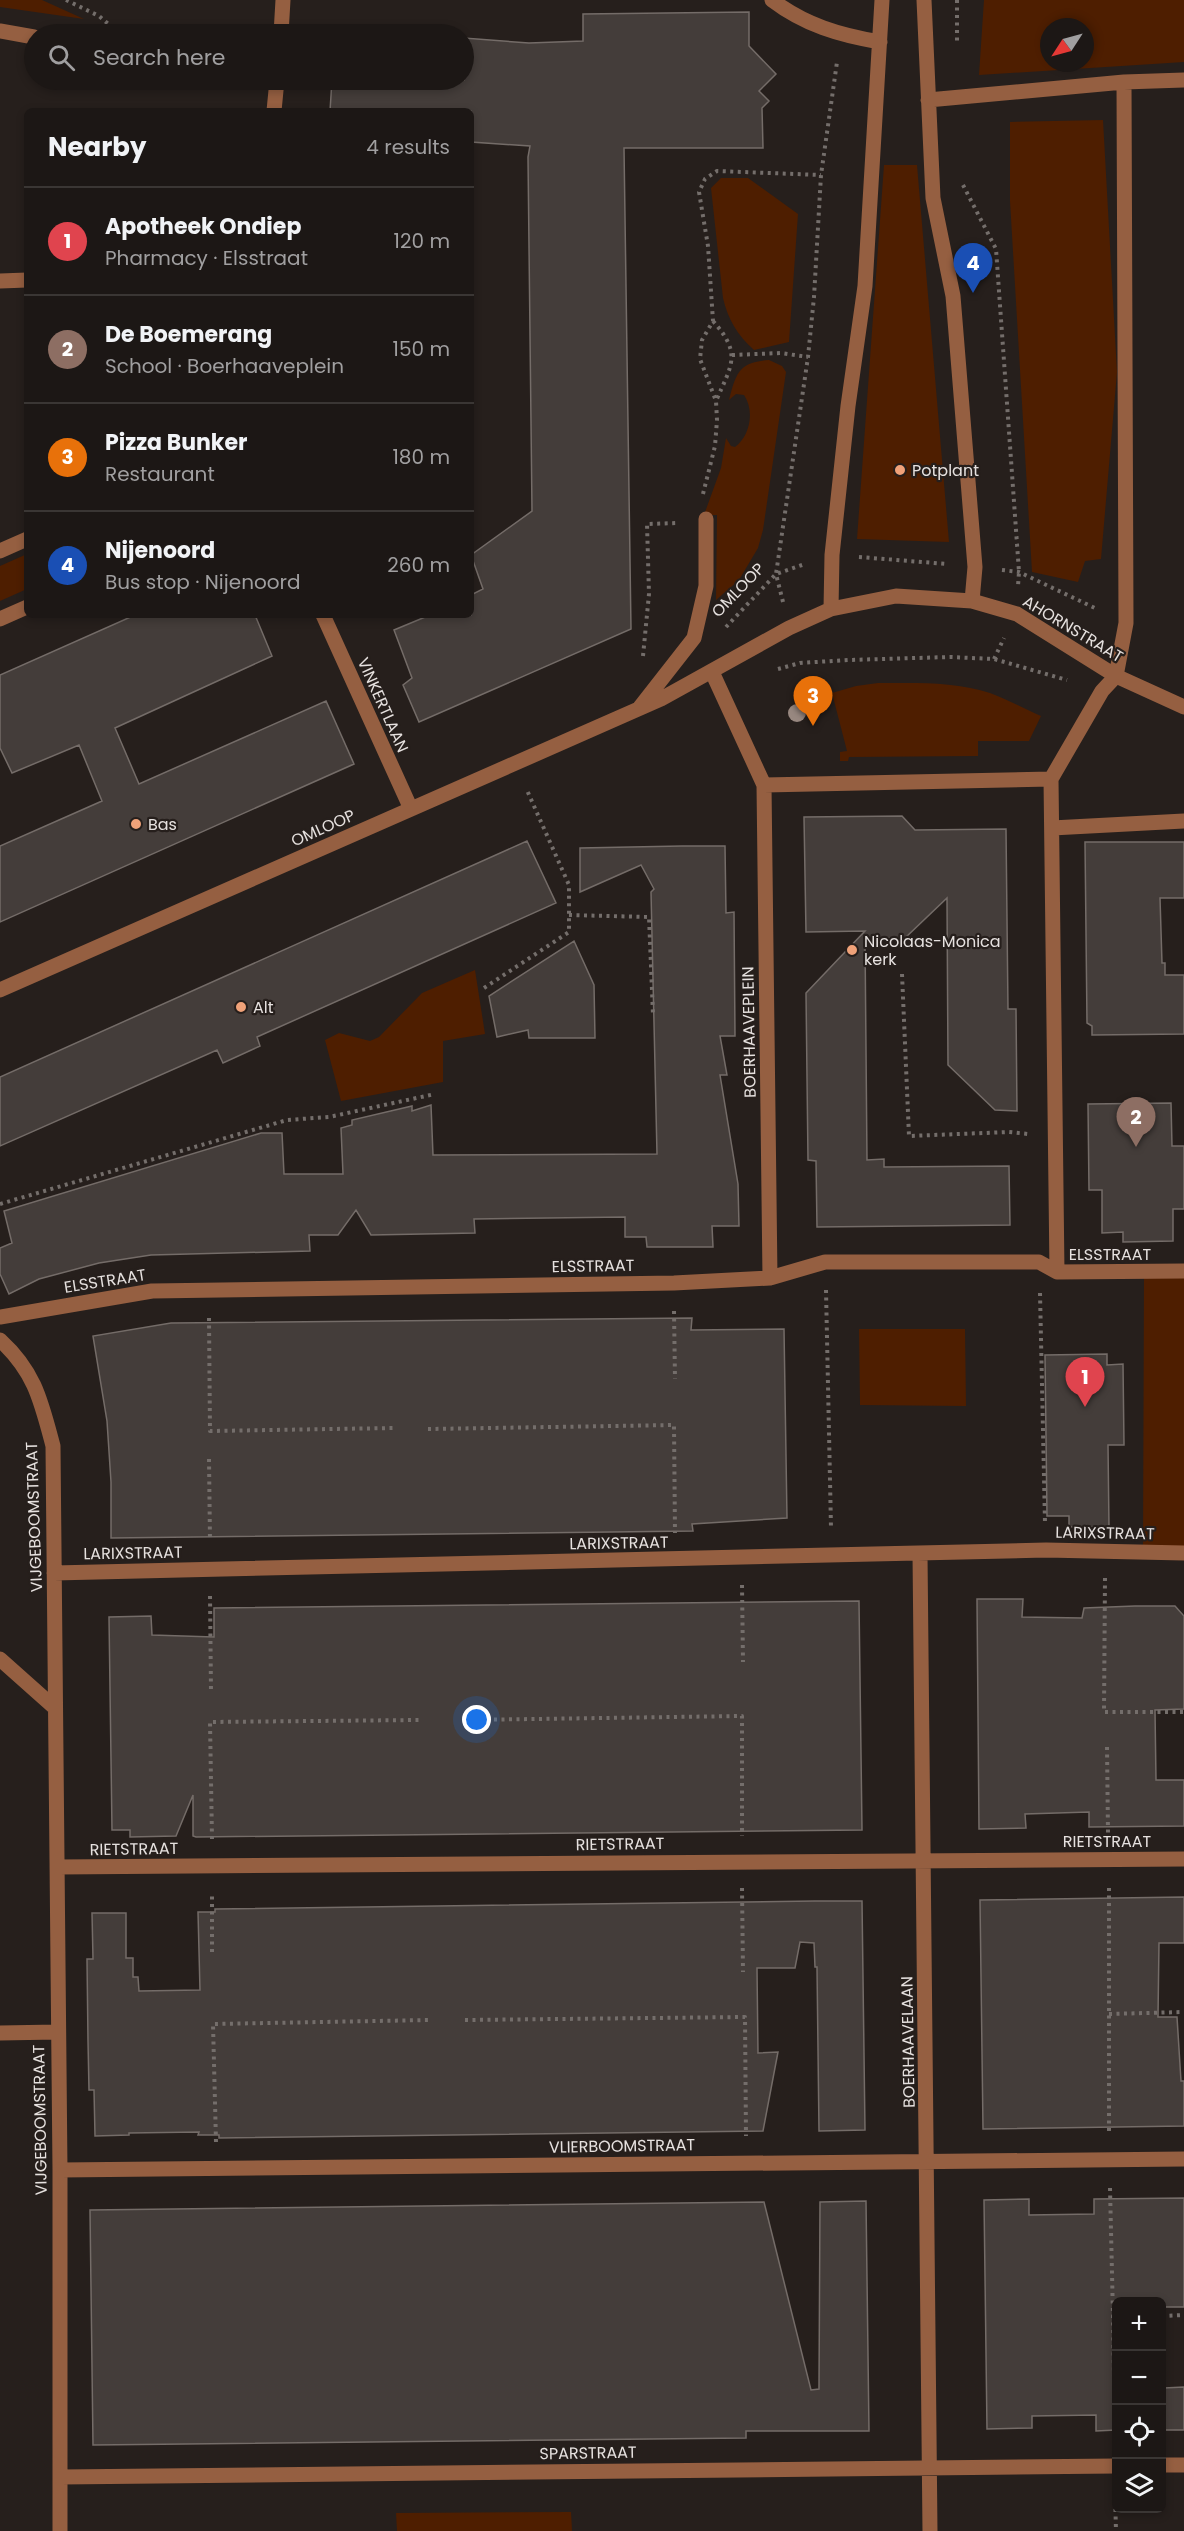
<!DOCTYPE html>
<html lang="en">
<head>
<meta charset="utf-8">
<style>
  body { margin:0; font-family:Poppins,sans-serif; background:#292422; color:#f1f3f6 }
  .controls { position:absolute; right:18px; bottom:18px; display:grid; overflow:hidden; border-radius:9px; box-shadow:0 3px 9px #0003 }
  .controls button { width:54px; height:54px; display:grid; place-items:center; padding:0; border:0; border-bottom:2px solid #3a3634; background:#1c1715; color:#f1f3f6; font:30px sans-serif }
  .compass { position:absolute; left:1040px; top:18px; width:54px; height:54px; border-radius:50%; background:#1c1715; box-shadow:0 3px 9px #0003; rotate:234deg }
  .you { position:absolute; left:477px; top:1720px; width:21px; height:21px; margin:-15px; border:4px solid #fff; border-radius:50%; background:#1a73e8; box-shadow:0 0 0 9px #1a73e833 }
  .badge { display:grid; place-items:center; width:39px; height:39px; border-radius:50%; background:#0b8043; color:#fff; font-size:20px; font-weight:700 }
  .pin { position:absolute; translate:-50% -50px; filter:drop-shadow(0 2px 3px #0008) }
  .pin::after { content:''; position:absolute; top:32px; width:21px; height:18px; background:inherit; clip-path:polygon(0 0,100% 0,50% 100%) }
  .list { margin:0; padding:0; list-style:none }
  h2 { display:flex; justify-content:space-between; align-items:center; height:78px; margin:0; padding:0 24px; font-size:26px }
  h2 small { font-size:20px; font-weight:400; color:#a09fa0 }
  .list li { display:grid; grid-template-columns:39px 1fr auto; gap:18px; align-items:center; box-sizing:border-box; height:108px; padding:0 24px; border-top:2px solid #3a3634 }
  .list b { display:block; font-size:22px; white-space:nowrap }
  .list p { margin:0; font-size:20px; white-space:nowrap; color:#a09fa0 }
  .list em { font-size:20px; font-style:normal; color:#a09fa0 }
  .icon { flex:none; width:33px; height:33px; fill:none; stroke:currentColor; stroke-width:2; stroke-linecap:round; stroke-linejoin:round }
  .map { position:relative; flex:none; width:1184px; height:2531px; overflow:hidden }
  .search { position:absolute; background:#1c1715; box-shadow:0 3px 9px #0003; left:24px; top:24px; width:450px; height:66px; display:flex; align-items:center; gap:15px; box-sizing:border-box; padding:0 21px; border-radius:33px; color:#a09fa0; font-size:22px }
  .panel { position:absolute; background:#1c1715; box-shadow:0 3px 9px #0003; left:24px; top:108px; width:450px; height:510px; border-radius:9px }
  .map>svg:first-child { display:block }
</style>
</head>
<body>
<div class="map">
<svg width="1184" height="2531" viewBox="0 0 1184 2531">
  <rect width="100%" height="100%" fill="#261f1c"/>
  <path fill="#4e1e00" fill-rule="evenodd" d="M0 0H42L84 19 0 7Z
    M984 0H1184V62L979 75ZM1049 27H1085V63H1049Z
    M1103 120 1117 372 1101 559 1085 561 1078 582 1032 572 1010 201V122Z
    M884 165H917L949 542 857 539Z
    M721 178H748L798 214 789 342 754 350C737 335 728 319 723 298L711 188Z
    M769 360 782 366 786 372 763 530 758 548 739 580 716 600 717 515H704L721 468 726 438 731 446 735 447C750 436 755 411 744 395L736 394 729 400C736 373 739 362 769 360Z
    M27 554V589L0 601V566Z
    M878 683C916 683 953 681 990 693 1007 699 1024 709 1041 716L1029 741H978V756L849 757 848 761H840V752L847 751 832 693 856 686Z
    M475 970 485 1034 443 1041V1082L341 1101 325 1040 339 1033 370 1041 379 1037 422 993Z
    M1184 1271V1553L1143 1552 1144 1272Z
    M859 1329H965L966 1406 860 1405Z
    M571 2512 572 2531H397L396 2513Z"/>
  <path fill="#443d3a" stroke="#746c68" stroke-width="1.5" d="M749 12V46L776 74 759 91 769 101 762 108 763 148H624L631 629 419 722 403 685 412 678 394 630 430 615H471V595L483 589 471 555 532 511 528 157 530 146 471 142V111H330L332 80H464V38L529 43 583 41V14Z
    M337 30 410 34H337Z
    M135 615H255L272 656 115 728 139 784 326 701 354 764 0 922V846L102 801 79 745 12 773 0 748V675Z
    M902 816 915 830 1006 829 1008 1009H1016L1017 1111 995 1110 948 1065 947 898 905 938H865L867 1160 884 1159V1167L1009 1166 1010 1225 817 1227 816 1161 808 1160 806 993 865 931 806 932 804 817Z
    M527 841 556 903 257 1037 260 1046 223 1063 217 1050 0 1146V1077Z
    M1085 842H1184V898H1160L1162 963H1165V975H1184V1034L1092 1035V1026L1087 1023Z
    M682 846H725L726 913 734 912 735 1036H720L727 1075H720L738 1184 739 1226H712L713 1247H647L646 1237H625V1217L474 1219 475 1233 371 1235 356 1210 338 1235H309L310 1251 151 1255 99 1263 39 1279 9 1294 0 1274V1248L12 1243 4 1211 261 1133H282L284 1174H343L341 1128 352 1125V1120L412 1106V1111L431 1105 433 1155 657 1154 651 892 654 889 641 865 580 892V848Z
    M574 941 594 985 595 1038H529L528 1030 497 1037 489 996Z
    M1171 1103 1172 1146H1184V1209H1173V1241L1123 1242V1232L1102 1233V1190H1089L1088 1104Z
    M692 1318 691 1330 784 1329 787 1518 692 1524 693 1531 111 1538V1482L107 1421 93 1336 171 1323Z
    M1107 1354V1365L1123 1364 1124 1445H1108L1109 1527H1069V1516H1047L1045 1355Z
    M977 1599H1023L1022 1617 1082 1618 1084 1608 1135 1606H1175L1184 1616V1709L1155 1710 1156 1780H1184V1826L1089 1827V1812L1025 1814 1026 1828 979 1829Z
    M859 1601 862 1830 196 1837 193 1836V1795L176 1836 130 1837V1830H112L109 1617 151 1616 152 1635 214 1637V1608Z
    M1184 1897V1943H1159L1158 2017H1177L1181 2081H1184V2126L983 2129 980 1900Z
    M815 1901H862L865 2130 819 2131 817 1967H815L814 1943 800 1942 795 1968H757L758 2053 778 2052 763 2131 219 2138V2135H198L199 2132 129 2133V2135L95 2136 94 2090H89L88 2041 87 1959H93L92 1913H126V1958H133V1977H138L139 1991 200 1990 198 1912H215V1909Z
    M1184 2198V2307H1162L1161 2363V2301H1116V2430L1096 2431V2415L1032 2416V2428L987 2429 984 2200 1029 2199V2215L1094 2214V2199Z
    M866 2201 869 2431H746V2438L93 2445 90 2210 764 2202 811 2390 819 2389 820 2202Z
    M1161 2381H1164V2388L1184 2387V2430H1161Z"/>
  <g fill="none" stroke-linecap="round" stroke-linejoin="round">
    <path stroke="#746e6b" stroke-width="4" stroke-dasharray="3 4.5" stroke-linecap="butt" d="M66 0 99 16 120 34
      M957 0V44
      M963 185 996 249 1019 572 1018 586
      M713 321C742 354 732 364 716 401
      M732 355 781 353 808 357
      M703 494 715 446 717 420 716 401 700 359 702 340 713 321 708 246 699 192 705 179 717 171 821 175
      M859 557 947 564
      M1002 570 1019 572 1097 609
      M783 602 776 574 808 357 814 297 821 175 837 62
      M726 627 776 574 805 564
      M643 656 649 594 647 524 678 523
      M994 659 1004 638
      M778 669 800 663 848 660 950 657 994 659 1067 680
      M569 915 649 917 653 1015
      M902 974 909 1136 1009 1132 1028 1134
      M484 988 569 932V885L526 788
      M0 1204 287 1120 329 1117 435 1094
      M826 1290 831 1528
      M1040 1293 1045 1523
      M674 1311 675 1379
      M209 1318 210 1431 393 1428
      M428 1429 674 1425 675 1533
      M209 1459 210 1541
      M1105 1578 1104 1712H1184
      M742 1585 743 1662
      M210 1596 211 1692
      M464 1720 742 1716V1836
      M1107 1747 1108 1833
      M212 1839 210 1722 419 1720
      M742 1888 743 1972
      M1109 1888V2133
      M212 1952V1892
      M1109 2014 1184 2012
      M465 2020 745 2017 746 2136
      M216 2142 213 2024 430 2020
      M1110 2188 1113 2316
      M1162 2316 1184 2315
      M1115 2438 1113 2316H1116
      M1115 2494 1116 2531"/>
    <path stroke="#955f41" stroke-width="15" d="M772 0C805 25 839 35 880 42
      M924 0 933 198 953 296 975 567 972 601
      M0 31 34 37
      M281 34 283 0
      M928 100 1124 82 1184 80
      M274 111 277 80
      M0 281 27 280
      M0 551 27 539
      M831 609 832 555 848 406 865 286 882 0
      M323 615 411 809
      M0 619 27 607
      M712 672 764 785 770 1278
      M1116 676 1126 623 1124 82
      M640 707 694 638 706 586V519
      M764 785 1051 779
      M1052 828 1184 821
      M0 990 661 699 789 628 831 609 896 596 972 601 1017 614 1116 676 1184 707
      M1057 1272 1051 779 1102 691 1116 676
      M0 1317 152 1291 674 1283 770 1278 825 1262H1039L1057 1272 1184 1271
      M0 1340C35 1372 41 1401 53 1446L60 2170V2531
      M920 1554 930 2531
      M54 1573 1046 1550 1184 1553
      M0 1659 55 1708
      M57 1867 1184 1859
      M0 2033 57 2032
      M60 2170 1184 2159
      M1162 2465H1184
      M60 2477 1116 2466"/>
  </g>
  <circle fill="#988880" cx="797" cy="713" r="9"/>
  <g fill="#f0a279" stroke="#261f1c" stroke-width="2">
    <circle cx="900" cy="470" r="6"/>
    <circle cx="136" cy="824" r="6"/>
    <circle cx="852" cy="950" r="6"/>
    <circle cx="241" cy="1007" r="6"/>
  </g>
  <g text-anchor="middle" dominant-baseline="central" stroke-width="4.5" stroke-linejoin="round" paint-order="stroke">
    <g font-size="16" fill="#e6e1df" stroke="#261f1c" text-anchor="start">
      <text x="912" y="470">Potplant</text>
      <text x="148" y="824">Bas</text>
      <text x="864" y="941">Nicolaas-Monica<tspan x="864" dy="18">kerk</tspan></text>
      <text x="253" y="1007">Alt</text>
    </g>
    <g font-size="16" fill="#e6e1df" stroke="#261f1c">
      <text transform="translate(738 590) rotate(-46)">OMLOOP</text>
      <text transform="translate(1073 629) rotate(31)">AHORNSTRAAT</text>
      <text transform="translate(383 705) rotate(66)">VINKERTLAAN</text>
      <text transform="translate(323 828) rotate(-24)">OMLOOP</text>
      <text transform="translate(749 1032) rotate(-91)">BOERHAAVEPLEIN</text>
      <text x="1110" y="1254">ELSSTRAAT</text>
      <text transform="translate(593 1266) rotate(-1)">ELSSTRAAT</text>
      <text transform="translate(105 1281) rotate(-9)">ELSSTRAAT</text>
      <text transform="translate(34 1517) rotate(-92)">VIJGEBOOMSTRAAT</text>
      <text transform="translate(1105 1533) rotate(1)">LARIXSTRAAT</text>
      <text transform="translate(619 1543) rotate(-1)">LARIXSTRAAT</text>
      <text transform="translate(133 1553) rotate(-1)">LARIXSTRAAT</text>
      <text x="1107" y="1841">RIETSTRAAT</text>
      <text transform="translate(620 1844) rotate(-1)">RIETSTRAAT</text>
      <text transform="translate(134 1849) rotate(-1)">RIETSTRAAT</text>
      <text transform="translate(908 2042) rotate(-91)">BOERHAAVELAAN</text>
      <text transform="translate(40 2120) rotate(-91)">VIJGEBOOMSTRAAT</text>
      <text transform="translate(622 2146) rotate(-1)">VLIERBOOMSTRAAT</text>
      <text transform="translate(588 2453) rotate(-1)">SPARSTRAAT</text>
    </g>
  </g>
</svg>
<div class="controls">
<button>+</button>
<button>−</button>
<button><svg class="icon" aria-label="locate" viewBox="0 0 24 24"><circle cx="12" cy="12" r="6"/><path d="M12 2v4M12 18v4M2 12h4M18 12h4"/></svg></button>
<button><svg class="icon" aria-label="layers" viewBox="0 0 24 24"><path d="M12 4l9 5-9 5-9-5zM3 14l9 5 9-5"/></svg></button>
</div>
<svg class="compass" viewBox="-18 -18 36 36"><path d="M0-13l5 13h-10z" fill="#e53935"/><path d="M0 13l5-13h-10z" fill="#a09fa0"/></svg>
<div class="you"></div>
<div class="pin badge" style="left:1085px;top:1407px;background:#e0444e">1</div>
<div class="pin badge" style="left:1136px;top:1147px;background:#8d6e63">2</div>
<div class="pin badge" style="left:813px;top:726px;background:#e8710a">3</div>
<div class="pin badge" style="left:973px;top:293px;background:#1a4fb4">4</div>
<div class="search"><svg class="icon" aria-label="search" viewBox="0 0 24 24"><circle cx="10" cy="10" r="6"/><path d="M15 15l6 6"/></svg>Search here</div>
<section class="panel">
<h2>Nearby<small>4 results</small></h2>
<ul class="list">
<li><span class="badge" style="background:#e0444e">1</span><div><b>Apotheek Ondiep</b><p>Pharmacy · Elsstraat</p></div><em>120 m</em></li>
<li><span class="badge" style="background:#8d6e63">2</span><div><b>De Boemerang</b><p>School · Boerhaaveplein</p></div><em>150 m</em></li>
<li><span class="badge" style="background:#e8710a">3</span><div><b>Pizza Bunker</b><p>Restaurant</p></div><em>180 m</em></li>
<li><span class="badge" style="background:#1a4fb4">4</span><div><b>Nijenoord</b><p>Bus stop · Nijenoord</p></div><em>260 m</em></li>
</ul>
</section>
</div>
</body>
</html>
